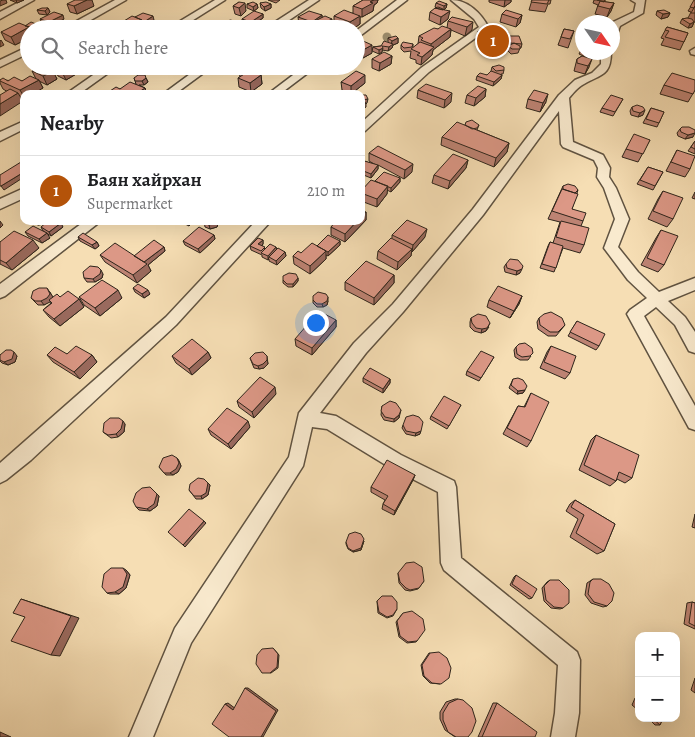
<!DOCTYPE html>
<html lang="en">
<head>
<meta charset="utf-8">
<style>
  body { margin:0; font-family:Alegreya,serif; background:#f2f2f2; color:#202124 }
  .controls { position:absolute; right:15px; bottom:15px; display:grid; overflow:hidden; border-radius:10px; box-shadow:0 5px 20px #0002 }
  .controls button { width:45px; height:45px; display:grid; place-items:center; padding:0; border:0; border-bottom:1px solid #e0e0e0; background:#fff; color:#202124; font:25px sans-serif }
  .compass { position:absolute; left:575px; top:15px; width:45px; height:45px; border-radius:50%; background:#fff; box-shadow:0 5px 20px #0002; rotate:124deg }
  .you { position:absolute; left:315px; top:322px; width:18px; height:18px; margin:-12px; border:4px solid #fff; border-radius:50%; background:#1a73e8; box-shadow:0 0 0 8px #1a73e833 }
  .badge { display:grid; place-items:center; width:32px; height:32px; border-radius:50%; background:#b45309; color:#fff; font-size:16px; font-weight:700 }
  .pin { position:absolute; translate:-50% -50%; border:2px solid #fff; box-shadow:0 1px 5px #0006 }
  .list { margin:0; padding:0; list-style:none }
  h2 { display:flex; justify-content:space-between; align-items:center; height:65px; margin:0; padding:0 20px; font-size:21px }
  h2 small { font-size:16px; font-weight:400; color:#757577 }
  .list li { display:grid; grid-template-columns:32px 1fr auto; gap:15px; align-items:center; box-sizing:border-box; height:70px; padding:0 20px; border-top:1px solid #e0e0e0 }
  .list b { display:block; font-size:19px; white-space:nowrap }
  .list p { margin:0; font-size:16px; white-space:nowrap; color:#757577 }
  .list em { font-size:16px; font-style:normal; color:#757577 }
  .icon { flex:none; width:28px; height:28px; fill:none; stroke:currentColor; stroke-width:2; stroke-linecap:round; stroke-linejoin:round }
  .map { position:relative; flex:none; width:695px; height:737px; overflow:hidden }
  .search { position:absolute; background:#fff; box-shadow:0 5px 20px #0002; left:20px; top:20px; width:345px; height:55px; display:flex; align-items:center; gap:12px; box-sizing:border-box; padding:0 18px; border-radius:28px; color:#757577; font-size:19px }
  .panel { position:absolute; background:#fff; box-shadow:0 5px 20px #0002; left:20px; top:90px; width:345px; height:135px; border-radius:10px }
  .map>svg:first-child { display:block }
</style>
</head>
<body>
<div class="map">
<svg width="695" height="737" viewBox="0 0 695 737">
  <rect width="100%" height="100%" fill="#f6deb4"/>
  <filter id="stains"><feTurbulence type="fractalNoise" baseFrequency=".004" numOctaves="4"/><feColorMatrix values="0 0 0 0 .2 0 0 0 0 .09 0 0 0 0 .02 0 0 0 .5 -.17"/></filter>
  <radialGradient id="worn" r=".72"><stop offset=".6" stop-color="#630" stop-opacity="0"/><stop offset="1" stop-color="#630" stop-opacity=".3"/></radialGradient>
  <g fill="none" stroke-linecap="round" stroke-linejoin="round">
    <g stroke="#605341" stroke-width="3">
      <path id="street" d="M23 0H34L0 19V12Z
        M115 0H126L75 29H62Z
        M215 0H225L179 29H167Z
        M309 0H319L276 29H264Z
        M397 0H407L356 39V31Z
        M451 0C468 0 481 13 489 28L429 72 365 131 361 132V123L421 68 479 27 474 19Z
        M631 0H645L643 13 620 26 617 34 612 37 613 22 634 12 636 3Z
        M29 46V53L0 67V60Z
        M695 48V55L691 54 690 51Z
        M601 52H611C611 76 601 74 584 84 578 87 573 93 569 98L573 142 603 155 610 168 609 177 616 188 629 219 618 247 638 272 659 292 695 278V290L668 301 685 317 695 332V353L689 351 675 325 656 307 644 316 695 406V430L689 428 627 314 630 310 647 298 628 280 604 248 615 219 604 188 597 177 598 168 594 160 563 147 561 144 559 111 483 215 403 312 366 353 320 413 336 416 401 455 454 481 456 487 461 558 577 652 580 660 579 713 575 737H551L555 713 558 665 444 570 441 563 438 492 389 467 327 429 312 427 303 466 191 643 153 737H129L175 628 289 457 299 413 354 343 393 304 473 209 559 95 575 80 592 73 601 64Z
        M106 66H118L79 94H66Z
        M201 66H213L175 94H163Z
        M305 66H317L280 94H268Z
        M24 121V129L0 141V132Z
        M24 188V198L0 209V199Z
        M85 221H101L5 296 0 298V284Z
        M256 221H271L176 325 31 460 6 480 0 483V463L166 317Z"/>
    </g>
    <use href="#street" fill="#f9eace" fill-rule="evenodd"/>
  </g>
  <circle fill="#9c8e6f" cx="387" cy="37" r="4.5"/>
  <path fill="#bd8373" stroke="#2e251b" d="M10 0H24L17 3Z
    M268 0H280L276 3Z
    M363 0H378L377 3 374 5 373 11 362 17H360V24L353 29H331V28L329 29H309L299 25 298 17 322 15V17L332 26 334 24V16L353 13V6Z
    M489 0H511V2L504 7 489 2Z
    M532 0H551L550 4H548L545 12 529 10Z
    M594 0H605V2L614 3 611 11 607 17 595 14 598 5 593 3Z
    M695 0V22H694L692 27 688 28 680 23 682 19 688 18 691 12 688 11Z
    M239 2 246 11 241 16 235 14 233 6Z
    M260 3 271 4V8L265 11 261 8Z
    M436 3 447 4 446 8 443 10 448 19 440 25 429 20 430 12 437 8 435 7Z
    M67 4 94 6 77 14 70 12Z
    M247 4H257L258 8 254 11 247 8Z
    M48 8 50 12 47 15 39 14 37 10Z
    M657 11 670 13 668 17 661 19 656 15Z
    M263 14V18L251 26 242 23V19Z
    M502 14 522 15 520 23 516 27 500 22Z
    M135 17 154 20 145 26H144L145 28 143 29H126L124 21Z
    M452 17 472 30 465 36 451 30 450 37 433 50 432 55 421 65 416 63V60L410 58 411 51 404 52 401 49V45L413 44V48L418 44 419 36 438 29 447 28 448 21Z
    M40 19H64L51 26 42 23Z
    M36 24 38 28 37 29H29V38L15 45 5 40 1 32 25 26Z
    M667 27 688 33 680 50 661 45 664 39 661 38Z
    M564 29 574 31 568 48 558 45Z
    M478 31 508 36 522 44 521 48H520L518 53 511 54 507 50 508 46 507 50H501L500 48 477 47 476 39Z
    M388 38H398V43L393 45 392 48 388 51 382 50V52L379 54 372 51 373 47 381 46 389 43 388 42Z
    M356 43 372 53 363 58 356 55Z
    M582 48V52H592L591 55 588 58 579 54Z
    M392 56 391 64 379 71 372 68V59Z
    M582 56 589 67 585 74 574 71 577 59Z
    M45 66H75L78 73 66 80 58 76 55 70 52 71 57 79 47 85 39 81 43 88 24 94V98L20 97 23 101 3 89 0 83V80L22 81 36 79 32 71 46 68Z
    M226 66H239L235 69Z
    M254 66H266L261 69Z
    M492 67 504 70 503 74H501L502 75 501 79 493 86 476 80 477 76 487 75 491 71Z
    M239 70H251V71L261 75 262 84 251 92 239 87 238 78 240 77Z
    M134 78H146L148 82 144 85H139L145 88 147 94H111L110 91 120 89 136 84Z
    M341 82 365 83 351 94 342 90Z
    M664 85 695 90 688 102 660 94Z
    M486 89 485 97 474 106 465 103 467 95Z
    M418 90 451 102 444 108 417 98Z
    M528 99 546 102 540 112 526 108Z
    M623 99 613 116 600 112 602 108Z
    M632 107 643 115 638 117 631 115 630 111Z
    M651 108 664 112 657 127 643 123Z
    M465 125H479L477 130 509 143 507 152 494 167 441 145 442 137Z
    M680 129 693 137 685 139 678 136 677 133Z
    M650 140 638 162 622 157 626 149Z
    M695 141V154L688 151Z
    M677 150 690 169 685 177 666 171Z
    M369 153 412 172 404 179 378 165V169L371 178 361 174V160L376 165 369 161Z
    M468 160 466 168 448 189 432 183 434 175Z
    M648 167 663 172 653 190 637 184Z
    M400 178V182L391 192 387 190V194L377 207 361 201V191L375 181Z
    M563 186 578 190 572 209 583 221 581 226 584 245 580 253 563 248 554 272 540 268 548 246 550 242 553 243 560 222 548 219Z
    M663 191 673 219 667 227 648 219 658 199Z
    M695 192V199L692 198Z
    M366 212V220L345 242 331 235V227Z
    M31 221H46L44 224 38 225 32 223Z
    M179 221H194L189 226Z
    M204 221H218V224L217 227 210 229 205 227Z
    M41 227H63L51 236 43 231Z
    M661 230 664 265 658 272 641 265 656 238Z
    M25 232 50 238 42 243 28 236Z
    M214 235 215 239 200 253 185 245 183 241Z
    M392 235 425 237 412 252H411V256L397 270 377 259 378 251 392 238Z
    M78 237 97 242 99 246 95 249 80 241Z
    M263 240V244L262 246 265 249 276 247V249L285 252 286 256 277 265 269 261V259L268 260 262 257V255L251 250 250 246Z
    M340 241V245L328 256 326 255V259L310 274 294 264 293 256 301 253 317 246Z
    M0 242 39 248 12 270 0 264Z
    M164 247 165 251 148 265 151 271 137 283 105 262 100 255 134 256Z
    M506 264 520 273 516 275 505 272 504 267Z
    M103 274 102 278 95 282H87L84 278Z
    M394 275V283L374 305 345 290V282Z
    M298 278V281L293 287H288L283 283V280Z
    M133 288 150 294 144 298 135 292Z
    M50 292 53 298 60 297 79 299 84 307 60 326 49 317 43 310 51 303 50 301 44 305H38L31 298Z
    M522 296 519 304 510 318 487 307 489 300Z
    M79 297 122 298 100 316 84 305Z
    M313 300 328 301 327 305 323 307H317L313 303Z
    M471 318 489 327 486 331 481 333 474 331 470 327V322Z
    M539 318 565 325 556 336H548L538 329 537 322Z
    M336 320V327L312 355 296 346 295 339Z
    M577 321 599 346 596 350 568 336Z
    M551 346 570 373 565 379 540 368 547 352Z
    M516 347 531 356 528 360H520L515 357 514 350Z
    M208 352 211 358 192 375 176 363 172 356Z
    M67 354 92 355 97 362 80 379 53 362 47 355Z
    M0 355 17 356 15 362 8 365 2 363 0 361Z
    M494 357 479 381 466 375 467 371Z
    M250 358 267 359 268 364 264 368 259 369 254 368Z
    M363 378 390 379V383L383 393 363 382Z
    M513 379 525 390 523 393 517 394 509 388Z
    M531 393V441L527 447 503 434 518 406 524 407Z
    M276 394 254 418 239 407 237 401Z
    M461 405 447 429 430 419 431 416Z
    M382 406 401 410 399 418 394 422 384 420 381 415Z
    M125 424 124 432 118 437 111 438 103 432Z
    M403 425 420 434 415 436 406 434 402 428Z
    M250 427 231 449 211 435 208 429Z
    M596 435 632 478 625 483 617 479 616 481 610 486 579 470 591 440Z
    M177 458 179 461 181 466 178 472 173 475H166L159 467Z
    M415 475 413 480 394 515 382 509 383 504 385 500 371 492V487Z
    M208 483 210 485 208 495 202 499H196L189 490Z
    M159 496 157 506 150 511 139 510 136 507Z
    M575 500 615 524 604 551 597 554 570 537 578 519 566 511 570 504Z
    M695 514V528L692 527Z
    M364 541 361 550 353 552 348 549 346 544V542Z
    M126 570 130 575 126 588 119 594H110L107 593Z
    M398 573 424 581 418 589 410 591 405 590 399 583 398 574Z
    M516 575 532 598 529 599 510 585 514 577Z
    M593 579 607 606 603 607 591 603 585 595 587 583Z
    M550 580 563 608 560 609 551 608 544 601 542 588 547 582Z
    M377 601 397 609 393 616 387 618 378 613Z
    M692 602 695 603V629L684 624 687 603Z
    M403 613 417 641 416 642 407 643 399 637 396 622Z
    M429 653H430L440 684 430 683 423 676 421 665Z
    M695 678V693L691 690Z
    M635 698 639 699V711L632 705Z
    M455 699H458L466 737H455L445 730 440 719V712L446 702Z
    M493 703H497L535 737H478Z
    M648 718H663L660 725H655Z"/>
  <path fill="#9a6a5e" stroke="#2e251b" d="M3 0H6L7 3 0 6V1Z
    M16 0H24L17 3Z
    M87 0H92L94 6 77 14 74 6Z
    M374 0H378L377 3 374 5 373 11 362 17V9L370 2Z
    M505 0H511V2L504 7Z
    M245 3 246 11 241 16 239 8Z
    M614 3 611 11 607 17 610 9Z
    M257 4 258 8 254 11 253 7Z
    M271 4V8L265 11 264 7Z
    M447 4 446 8 444 10V6Z
    M48 8 50 12 47 15 45 11Z
    M450 11 448 19 440 25 441 17Z
    M670 13 668 17 661 19 663 14Z
    M263 14V18L251 26V22Z
    M63 15 64 19 51 26 49 22Z
    M322 15V24L332 19V27H330L331 28 329 29H320V25L313 22 314 29H312V22Z
    M522 15 520 23 516 27 518 19Z
    M153 16 154 20 145 26 144 22Z
    M360 16V24L353 29H345L350 25V22Z
    M142 20 145 28 143 29H136L134 25Z
    M240 22 241 27 238 29H232Z
    M473 22 472 30 465 36 467 27Z
    M694 22 692 27 688 28 690 24Z
    M36 24 38 28 37 29H33L32 27Z
    M29 27 30 29H29V38L15 45 11 37Z
    M451 29 450 37 433 50 432 55 421 65 422 57 431 50V44Z
    M398 38V43L393 45 392 48 388 51 389 47 391 45 392 41Z
    M1 40 4 45 0 47V41Z
    M372 45V53L363 58V50Z
    M383 48 382 52 379 54V50Z
    M392 56 391 64 379 71 380 63Z
    M592 59 589 67 585 74 588 66Z
    M51 66H59L54 68 55 70 51 71 49 67Z
    M71 66H75L78 73 66 80 62 72Z
    M234 66H239L235 69Z
    M53 71 57 79 47 85 43 76Z
    M261 75 262 84 251 92 250 83Z
    M365 75V83L351 94V86Z
    M502 75 501 79 493 86 494 82Z
    M146 78 148 82 144 85 142 81Z
    M39 80 43 88 33 94H24V97L20 90Z
    M145 88 147 94H136Z
    M486 89 485 97 474 106 476 98Z
    M18 93 23 101 0 116V104Z
    M452 93 451 102 444 108 445 100Z
    M548 94 546 102 540 112 543 103Z
    M368 99 367 103 366 104V107L361 111V100Z
    M645 110 643 115 638 117 640 113Z
    M695 133 693 137 685 139 688 135Z
    M509 143 507 152 494 167 496 158Z
    M468 160 466 168 448 189 450 181Z
    M413 164 412 172 404 179 405 170Z
    M378 165V169L371 178V174Z
    M24 172V177L4 190 1 186Z
    M400 178V182L391 192V188Z
    M388 186 387 194 377 207V199Z
    M366 212V220L345 242V234L357 221H361V217Z
    M0 221 3 225 0 228Z
    M36 221H46L44 224 38 225Z
    M188 221H194L189 226 187 222Z
    M216 221H218V224L217 227 210 229 209 225Z
    M61 223 63 227 51 236 49 232Z
    M427 229 425 237 412 252 413 245Z
    M47 233 50 238 42 243 39 239Z
    M214 235 215 239 200 253 198 249Z
    M33 240 39 248 12 270 6 263Z
    M263 240V244L259 248 258 244Z
    M340 241V245L328 256V252Z
    M97 242 99 246 95 249 92 245Z
    M164 247 165 251 148 265 151 271 137 283 133 275 144 262Z
    M276 247 277 251 269 257 268 260V256Z
    M412 249 411 256 397 270 398 262Z
    M326 251V259L310 274V266Z
    M285 252 286 256 277 265 276 261Z
    M522 269 520 273 516 275 517 271Z
    M101 270 103 274 102 278 95 282 93 279Z
    M394 275V283L374 305V298Z
    M298 278V281L293 287V284Z
    M47 288 53 297 50 302 44 305 41 301Z
    M118 290 122 298 100 316 95 308Z
    M148 290 150 294 144 298 142 294Z
    M522 296 519 304 510 318 514 311Z
    M328 297V301L327 305 323 307 322 304Z
    M79 299 84 307 60 326 54 319Z
    M336 320V327L312 355V348Z
    M490 323 486 331 481 333 482 329Z
    M14 352 17 356 15 362 8 365 4 362Z
    M208 352 211 358 192 375 189 369Z
    M92 355 97 362 80 379 74 372Z
    M267 356 268 364 264 368 259 369 258 366Z
    M390 379V383L383 393V389Z
    M275 387 276 394 254 418 252 412Z
    M525 390 523 393 517 394 518 391Z
    M399 415V418L394 422V419Z
    M123 421 125 424 124 432 118 437 116 434Z
    M248 421 250 427 231 449 228 444Z
    M421 431 420 434 415 436 416 433Z
    M177 458 179 461 181 466 178 472 173 475 170 473Z
    M415 475 413 480 394 515 395 511Z
    M208 483 210 485 208 495 202 499 201 496Z
    M157 494 159 496 157 506 150 511 147 509Z
    M204 521 206 523 185 547 183 545Z
    M364 541 361 550 353 552V551Z
    M123 568 126 570 130 575 126 588 119 594 115 592Z
    M21 599 79 618 60 656 51 655Z
    M273 648 279 655 278 668 271 673H270Z
    M245 688H248L278 710 263 737H261Z
    M228 703 236 709 233 710 225 704Z
    M0 732 11 737H0Z"/>
  <path fill="#dc9886" stroke="#2e251b" d="M75 0H87L74 6 67 4Z
    M363 0H373L370 2 373 3 362 9 353 6Z
    M532 0H549L547 4 531 2Z
    M597 0H605L604 2Z
    M694 0H695V6L694 8 690 7Z
    M439 1 447 4 444 6 436 3Z
    M600 1 614 3 610 9 598 6Z
    M239 2 245 3 239 8 233 6Z
    M253 2 257 4 253 7 247 4Z
    M266 2 271 4 264 7 260 3Z
    M695 6V13H691Z
    M438 7 443 9V10L435 8Z
    M42 8H48L45 11 37 10Z
    M435 8 450 11 441 17 430 12Z
    M344 10 360 16 350 22 334 16Z
    M506 10 522 15 518 19 502 14Z
    M664 10 670 13 663 14 657 11Z
    M254 11 263 14 251 22 242 19Z
    M309 11 322 15 312 22 298 17Z
    M54 12 63 15 49 22 40 19Z
    M143 13 153 16 144 22 142 20 135 17Z
    M132 16 142 20 134 25 124 21Z
    M325 16 332 19 320 25 313 22Z
    M452 17 473 22 467 27 448 21Z
    M687 18 692 19 694 22 690 24 682 19Z
    M230 20 240 22 232 28 222 25Z
    M339 21 351 25 345 29H337L330 27Z
    M31 22 36 24 32 27 25 26Z
    M19 23 29 27 11 37 1 32Z
    M220 25 230 29H213Z
    M315 25 325 29H311Z
    M442 26 451 29 431 44 421 40 423 38 419 36 434 28 438 29Z
    M118 27 122 29H113Z
    M667 27 688 33 684 42 665 37 669 31 665 30Z
    M564 29 574 31 570 39 561 37Z
    M478 31 508 32 509 42 503 41 502 39H478Z
    M396 36 398 38 392 41 388 38Z
    M508 36H519L522 44 510 43Z
    M361 40 372 45 363 50 356 47V43Z
    M384 41 393 44 389 47 382 46 383 48 379 50 373 47 381 46Z
    M403 42 413 44 412 47 404 48 401 45Z
    M420 42 434 47 422 57 417 55 420 53 411 49Z
    M514 43 520 46V49H512L508 46Z
    M384 52 392 56 380 63 372 59Z
    M582 56 592 59 588 66 577 63V59Z
    M499 65 504 67V70L496 71 492 67Z
    M42 66H43L53 71 43 76 32 71Z
    M58 66H71L62 72 54 68Z
    M246 67 251 70 250 71H249L243 74 240 73 239 70Z
    M249 71 261 75 250 83 238 78Z
    M356 71 365 75 351 86 341 82Z
    M491 71 502 75 494 82 477 76 480 73 487 75Z
    M672 73 695 80V90L693 94 664 85Z
    M138 75H145L146 78 142 81H135L134 78Z
    M30 76 39 80 20 90 0 81V80L3 78 8 81 14 77 22 81Z
    M130 82 145 88 136 94H113L114 93 110 91 116 87 120 89Z
    M426 84 452 93 445 100 418 90Z
    M478 86 486 89 476 98 467 95Z
    M10 89 18 93 0 104V95Z
    M534 90 548 94 543 103 528 99Z
    M39 91 46 94H34Z
    M224 91 232 94H220Z
    M301 91 308 94H298Z
    M361 95H366L368 99 361 100Z
    M611 95 623 99 615 112 602 108Z
    M361 101 366 103 361 107Z
    M637 105 643 107 645 110 640 113 633 111 632 107Z
    M651 108 664 112 659 123 646 119Z
    M472 120 479 125 477 128 472 129 465 125 466 122Z
    M457 122 509 143 496 158 442 137Z
    M682 127H689L695 130V133L688 135 681 132 680 129Z
    M634 134 650 140 643 154 626 149Z
    M695 141V149L691 147Z
    M378 146 413 164 405 170 369 153Z
    M677 150 695 156 690 169 671 162Z
    M453 154 468 160 450 181 434 175Z
    M361 160 378 165 371 174 361 170Z
    M21 162 24 164V172L1 186H0V175Z
    M648 167 663 172 655 186 640 180Z
    M384 172 400 178 391 188 375 181Z
    M371 180 388 186 377 199 361 193V191Z
    M568 184 575 186 578 190 575 193 563 189V186Z
    M562 189 578 194 572 209 586 213 583 221 552 211Z
    M663 191 683 198 673 219 653 211Z
    M361 210 366 212 361 217Z
    M407 220 427 229 413 245 392 235Z
    M48 221H58L61 223 49 232 41 227Z
    M204 221H216V223L209 225 204 223Z
    M336 221H357L345 234 331 227Z
    M561 221 589 228 584 245 556 237Z
    M33 226 47 233 39 239 25 232Z
    M199 227 214 235 198 249 183 241Z
    M661 230 678 236 664 265 647 258Z
    M14 231 33 240 6 263 0 260V242Z
    M83 233 97 242 92 245 78 237Z
    M328 235 340 241 328 252 317 246Z
    M258 238 263 240 258 244 265 247 261 251 250 246Z
    M391 238 412 249 398 262 378 251Z
    M154 240 164 247 144 262 134 256Z
    M550 242 563 246 556 268 542 264Z
    M115 243 147 264 133 275 100 255Z
    M312 243 326 251 310 266 293 256 298 251 301 253Z
    M270 244 276 247 268 256 261 253Z
    M278 248 285 252 276 261 269 257Z
    M510 259 518 260 523 266 522 269 517 271 507 268 506 264Z
    M366 261 394 275 374 298 345 282Z
    M90 266 98 267 101 270 100 274 93 279 84 278 83 272Z
    M289 273 296 274 298 278 293 284H287L283 280V276Z
    M102 280 118 290 95 308 79 297Z
    M138 284 148 290 142 294 133 288Z
    M498 286 522 296 514 311 489 300Z
    M39 288H47L50 294 47 298 41 301H35L31 298 33 291Z
    M68 291 79 299 54 319 43 310 52 303 49 300 57 294 60 297Z
    M318 292 326 294 328 297 327 301 322 304H317L313 300V296Z
    M319 311 336 320 312 348 295 339Z
    M551 312 562 318 565 325 558 332H550L540 325 539 318 544 314Z
    M478 314 486 316 490 323 487 328 482 329 476 328 472 323 471 318Z
    M577 321 605 334 599 346 570 332Z
    M192 339 208 352 189 369 172 356Z
    M525 343 532 348 533 353 530 356 522 357 517 354 516 347 519 344Z
    M76 346 92 355 74 372 47 355 55 347 67 354Z
    M551 346 576 356 570 373 544 362Z
    M6 350H11L14 352 12 359 4 362 0 360V355Z
    M481 351 494 357 481 378 467 371Z
    M263 352 267 356V360L263 364 258 366 253 364 250 358 255 353Z
    M370 368 390 379 383 389 363 378Z
    M260 377 275 387 252 412 237 401Z
    M518 378 523 380 527 386 525 390 518 391 511 385 513 379Z
    M531 393 549 402 531 441 507 428 518 406 525 407Z
    M444 396 461 405 449 426 431 416Z
    M390 401 396 403 401 410 399 415 394 419 385 417 381 411 382 406Z
    M227 408 248 421 228 444 208 429Z
    M413 415 419 417 423 422 421 431 416 433 406 431 403 425 406 417Z
    M110 418H119L123 421 121 429 116 434 108 435 103 432 104 423Z
    M596 435 639 455 632 478 619 472 616 481 584 465Z
    M172 455 177 458 179 463 176 469 170 473H164L159 467 163 458Z
    M387 460 415 475 395 511 383 504 388 496 371 487Z
    M198 478 204 479 208 483 206 493 201 496H194L189 490 190 484Z
    M150 487 157 494 154 504 147 509 136 507 133 501 136 493 142 488Z
    M575 500 615 524 604 551 576 533 584 515 571 507Z
    M189 509 204 521 183 545 168 532Z
    M355 532 361 534 364 539 361 548 353 551 348 548 346 542 349 534Z
    M414 562 422 567 424 581 419 588 410 590 406 588 400 582 398 573 406 563Z
    M111 568H123L127 574 123 587 115 592 107 593 102 587 104 574Z
    M516 575 537 589 532 598 512 584Z
    M593 579H601L609 584 614 593 612 601 607 606 594 602 588 594 590 582Z
    M550 580H559L569 590V603L563 608 554 607 546 600 544 586Z
    M382 596H392L397 602V609L393 615 387 617 379 612 377 601Z
    M21 599 71 616 51 655 11 641 25 617 13 613Z
    M692 602 695 603V626L689 623Z
    M412 611 423 619 425 630 417 641 408 642 400 636 397 621 403 613Z
    M273 648 278 654 277 667 270 673H262L256 664 257 655 262 649Z
    M439 652 447 658 451 668 449 678 441 684 432 683 424 676 422 665 430 653Z
    M245 688 276 711 261 737H229L212 724 225 704 233 710Z
    M458 699 463 700 472 708 476 721 472 732 468 737H456L448 732 443 720V713L449 703Z
    M639 700V707L636 705Z
    M497 703 537 732 535 737H482Z
    M652 718H663L660 725Z"/>
  <rect width="100%" height="100%" filter="url(#stains)"/>
  <rect width="100%" height="100%" fill="url(#worn)"/>
</svg>
<div class="controls">
<button>+</button>
<button>−</button>
</div>
<svg class="compass" viewBox="-18 -18 36 36"><path d="M0-13l5 13h-10z" fill="#e53935"/><path d="M0 13l5-13h-10z" fill="#757577"/></svg>
<div class="you"></div>
<div class="pin badge" style="left:493px;top:41px">1</div>
<div class="search"><svg class="icon" aria-label="search" viewBox="0 0 24 24"><circle cx="10" cy="10" r="6"/><path d="M15 15l6 6"/></svg>Search here</div>
<section class="panel">
<h2>Nearby<small></small></h2>
<ul class="list">
<li><span class="badge">1</span><div><b>Баян хайрхан</b><p>Supermarket</p></div><em>210 m</em></li>
</ul>
</section>
</div>
</body>
</html>
